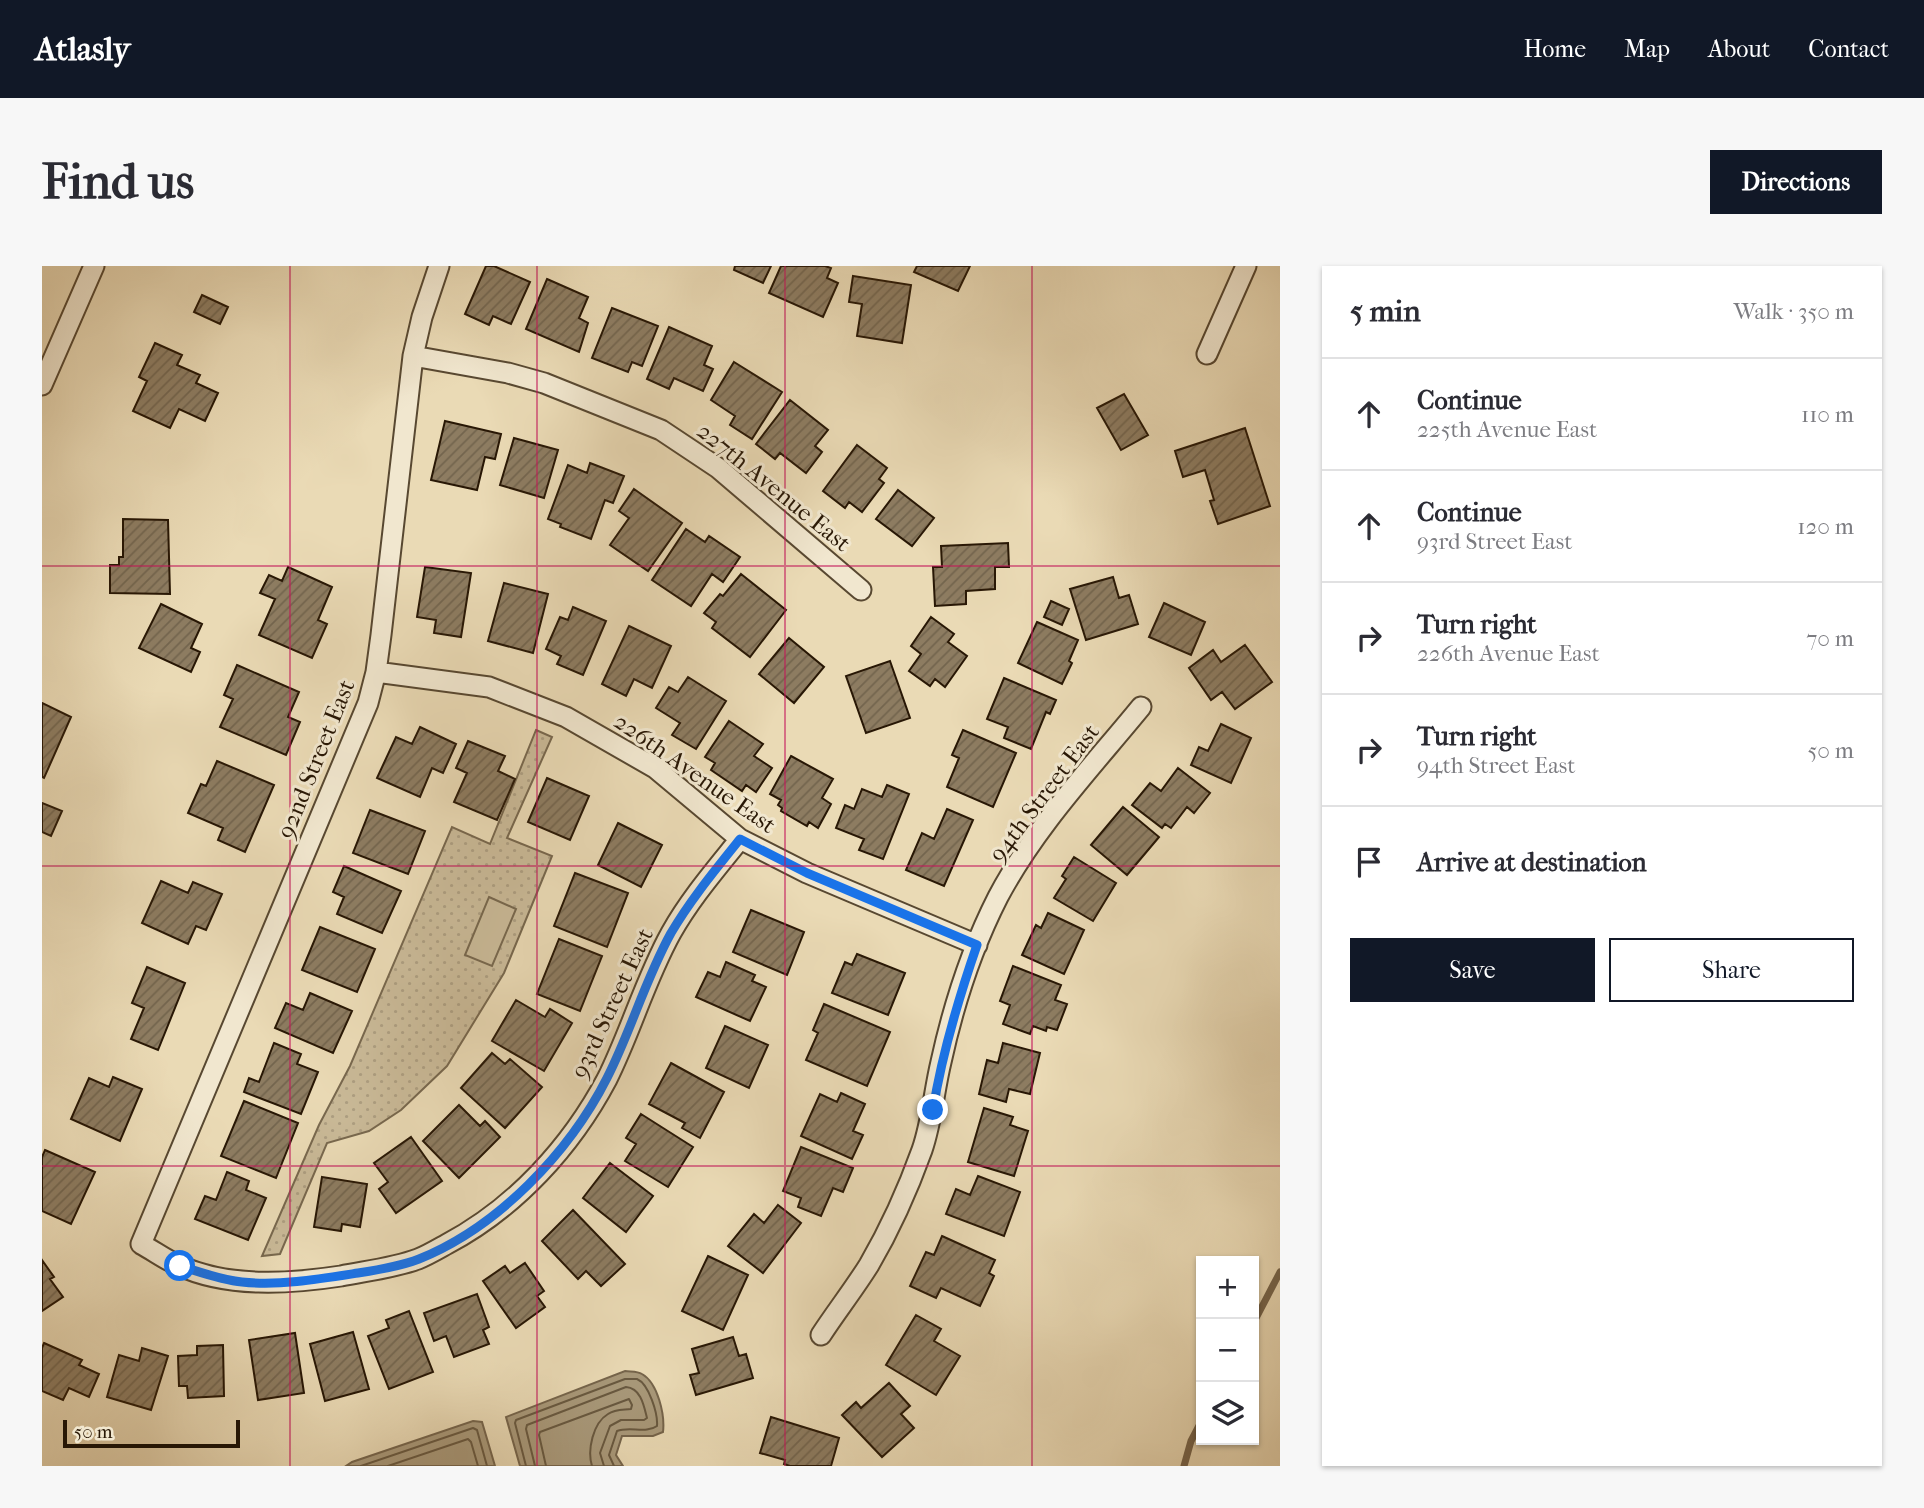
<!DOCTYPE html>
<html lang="en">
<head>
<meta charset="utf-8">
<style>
  body { margin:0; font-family:"IM FELL French Canon",serif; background:#f7f7f7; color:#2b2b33 }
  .controls { position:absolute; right:21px; bottom:21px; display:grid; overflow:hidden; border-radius:0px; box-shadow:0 2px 5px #0004 }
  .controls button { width:63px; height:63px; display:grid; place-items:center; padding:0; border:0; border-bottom:2px solid #e1e1e2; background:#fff; color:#2b2b33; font:35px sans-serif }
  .scale { position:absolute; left:21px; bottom:18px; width:177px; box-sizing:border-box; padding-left:7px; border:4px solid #281705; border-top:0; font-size:19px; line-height:24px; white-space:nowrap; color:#281705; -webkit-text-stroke:5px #f1e7cf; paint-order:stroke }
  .stop { position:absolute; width:21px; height:21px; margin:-16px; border:5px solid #1a73e8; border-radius:50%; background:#fff }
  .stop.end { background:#1a73e8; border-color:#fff; box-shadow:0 2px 7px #0008 }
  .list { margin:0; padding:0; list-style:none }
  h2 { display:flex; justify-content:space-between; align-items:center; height:91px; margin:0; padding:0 28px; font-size:30px }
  h2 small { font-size:23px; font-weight:400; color:#7c7c81 }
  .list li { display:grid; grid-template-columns:46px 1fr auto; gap:21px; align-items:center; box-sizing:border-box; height:112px; padding:0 28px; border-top:2px solid #e1e1e2 }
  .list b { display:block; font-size:26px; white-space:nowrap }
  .list p { margin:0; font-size:23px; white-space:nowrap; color:#7c7c81 }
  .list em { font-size:23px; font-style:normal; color:#7c7c81 }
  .actions { display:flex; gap:14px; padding:21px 28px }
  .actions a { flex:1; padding:16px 0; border:2px solid #111827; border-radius:0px; text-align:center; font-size:24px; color:#111827 }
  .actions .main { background:#111827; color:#fff }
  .icon { flex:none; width:38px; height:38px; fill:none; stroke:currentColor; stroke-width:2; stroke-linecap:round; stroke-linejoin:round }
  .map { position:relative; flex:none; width:1238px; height:1200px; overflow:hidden; border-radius:0px }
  header { display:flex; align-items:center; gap:42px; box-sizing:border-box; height:98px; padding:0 35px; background:#111827; color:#fff }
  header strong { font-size:33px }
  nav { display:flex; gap:38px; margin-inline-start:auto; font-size:24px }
  .intro { display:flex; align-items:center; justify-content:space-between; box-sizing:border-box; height:168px; padding:0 42px }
  h1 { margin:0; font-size:49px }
  .button { padding:18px 32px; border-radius:0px; background:#111827; color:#fff; font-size:24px; font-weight:700 }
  main { display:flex; gap:42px; padding:0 42px }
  aside { flex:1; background:#fff; border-radius:0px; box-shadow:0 2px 5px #0004 }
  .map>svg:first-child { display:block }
</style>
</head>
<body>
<header>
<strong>Atlasly</strong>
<nav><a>Home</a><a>Map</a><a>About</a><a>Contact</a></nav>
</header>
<div class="intro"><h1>Find us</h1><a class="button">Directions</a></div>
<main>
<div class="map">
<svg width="1238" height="1200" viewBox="0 0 1238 1200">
  <defs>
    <pattern id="green-dots" width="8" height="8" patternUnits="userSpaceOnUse" patternTransform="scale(1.75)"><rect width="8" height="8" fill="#c9b997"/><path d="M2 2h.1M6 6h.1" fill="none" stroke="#ad9e81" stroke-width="1.8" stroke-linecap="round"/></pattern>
    <pattern id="building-hatch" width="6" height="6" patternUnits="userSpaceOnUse" patternTransform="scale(1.75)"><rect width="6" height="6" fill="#8d7c61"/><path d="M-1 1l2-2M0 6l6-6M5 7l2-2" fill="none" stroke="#73654e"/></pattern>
  </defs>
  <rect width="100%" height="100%" fill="#eadab5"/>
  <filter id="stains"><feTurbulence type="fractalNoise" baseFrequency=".00286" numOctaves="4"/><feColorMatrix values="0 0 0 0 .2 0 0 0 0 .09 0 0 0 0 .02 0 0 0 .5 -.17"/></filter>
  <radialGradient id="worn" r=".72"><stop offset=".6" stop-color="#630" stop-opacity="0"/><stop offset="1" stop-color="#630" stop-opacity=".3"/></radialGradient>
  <path fill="url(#green-dots)" stroke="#78684e" stroke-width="2" d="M494 464 510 471 465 572 510 590 462 707 405 800 359 844 327 865 285 877 238 988 220 990 277 859 308 800 410 561 448 578Z"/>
  <path fill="#c9b997" stroke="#78684e" stroke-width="2" d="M447 631 474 643 450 700 423 689Z"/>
  <path fill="#a89879" stroke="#75644b" stroke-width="2" d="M583 1105C588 1106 595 1105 600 1108 616 1117 623 1149 621 1166L611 1170H580L574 1189 581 1200H478L464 1151Z
    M431 1155 440 1156 453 1200H304L310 1196Z"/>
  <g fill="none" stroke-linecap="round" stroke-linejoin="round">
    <path stroke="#68583f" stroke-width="2" d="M319 1200 431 1162 435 1164 445 1200
      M346 1200 426 1173 429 1176 436 1200
      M484 1200 473 1157 474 1154 583 1113C585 1113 593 1113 595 1113 607 1118 616 1148 615 1160 604 1168 588 1160 575 1165L567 1189 572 1200
      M493 1200 484 1163 485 1159 584 1121C599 1122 602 1140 605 1152L602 1154H579L568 1160 558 1187 562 1200
      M504 1200 497 1169 498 1166 587 1133 590 1139 589 1143C581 1144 573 1143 566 1148 551 1157 545 1184 550 1200"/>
    <path stroke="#75644b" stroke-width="7" d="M1212 1056 1238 1006
      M1142 1200 1149 1175 1159 1156"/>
  </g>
  <path fill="url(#building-hatch)" stroke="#281705" stroke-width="2" d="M444 0H452L488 16 469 58 451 50 447 59 423 48Z
    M693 0H729L721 17 692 4Z
    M739 0H783L789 2 785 12 796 17 781 51 727 27Z
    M875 0H928L916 25 872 6Z
    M811 10 869 19 860 77 815 70 820 38 807 36Z
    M505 13 546 31 537 52 546 57 537 86 484 63Z
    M160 29 186 41 178 58 152 46Z
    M570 42 616 60 600 100 590 96 586 106 550 92Z
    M627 61 670 80 662 99 671 103 661 125 632 112 627 123 605 113Z
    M113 77 140 89 135 99 158 109 154 117 176 127 163 155 137 143 128 162 91 145 105 115 97 111Z
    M692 96 740 126 710 173 688 159 693 150 669 134Z
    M1082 128 1106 169 1079 184 1055 142Z
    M748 134 786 164 773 180 780 186 764 207 738 187 733 193 714 178Z
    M403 155 459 168 453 193 443 191 435 224 389 214Z
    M1203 162 1228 240 1176 258 1168 235 1172 234 1163 204 1141 211 1133 185Z
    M472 172 516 184 502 232 458 219Z
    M815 179 845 202 837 213 842 217 820 246 807 236 803 242 781 225Z
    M548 197 582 210 571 237 563 234 549 273 518 261 519 258 506 253 526 199 545 207Z
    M592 223 640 257 606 305 568 279 587 252 577 245Z
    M856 224 892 252 870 280 834 253Z
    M81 253 126 254 128 328 68 327V299H77V291H81Z
    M644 263 663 276 667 270 698 291 681 316 670 308 649 340 610 314Z
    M966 277 967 301H953V323L924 325V338L893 340 891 301H900L899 280Z
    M246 301 290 321 276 354 285 358 270 392 217 369 233 333 218 327 227 309 240 315Z
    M383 301 429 307 419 371 392 367 394 354 375 351Z
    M699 308 744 344 708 391 670 362 674 356 662 347 678 328 681 330Z
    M1071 311 1077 332 1087 329 1096 358 1044 374 1028 323Z
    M462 317 506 328 491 387 446 375Z
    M1009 335 1027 343 1020 359 1002 351Z
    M1122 337 1163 356 1149 389 1107 371Z
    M119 338 160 358 149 382 158 386 149 406 97 382Z
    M531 341 564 355 541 409 515 398 519 390 504 383 518 351 526 354Z
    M889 351 912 368 906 376 925 390 903 421 893 413 888 420 867 405 879 388 869 380Z
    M995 356 1036 374 1027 395 1030 397 1020 418 976 397Z
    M587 360 629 380 610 422 592 413 584 430 560 418Z
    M747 372 782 401 752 437 717 408Z
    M1203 379 1230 416 1193 443 1180 426 1169 434 1147 402 1171 384 1179 396Z
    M848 395 868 452 824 467 804 410Z
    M195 399 257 426 246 451 258 456 244 489 178 461 191 433 182 429Z
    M646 411 684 435 654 483 630 469 638 457 614 442 627 421 636 426Z
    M962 412 1014 434 1008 448 1004 446 989 483 962 472 966 461 945 453Z
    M0 437 29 451 2 512 0 511Z
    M687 455 721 478 712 490 730 502 714 526 704 519 700 525 669 504 673 497 663 491Z
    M1179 458 1209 472 1189 517 1149 499 1157 481 1166 485Z
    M378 461 414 478 401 507 390 502 378 531 335 512 354 471 370 478Z
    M921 464 974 487 951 541 905 521 917 492 910 489Z
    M426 475 463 490 456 505 473 513 455 554 412 536 425 507 414 502Z
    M749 490 791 513 780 532 789 538 776 562 767 556 765 560 739 545 740 542 736 539 739 534 728 528Z
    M175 495 232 519 203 586 176 574 181 562 146 547 159 518 164 520Z
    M1136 502 1168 527 1152 547 1145 541 1129 562 1123 558 1120 562 1090 539 1108 517 1119 525Z
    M505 512 547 530 528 574 486 556Z
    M845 519 867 528 841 593 817 584 822 573 794 562 803 539 812 543 820 523 840 531Z
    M0 537 20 545 9 570 0 566Z
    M1081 541 1117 571 1085 609 1049 579Z
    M905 543 931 554 902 620 864 604 880 567 892 573Z
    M328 544 383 565 366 608 311 587Z
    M576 557 620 579 599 621 556 599Z
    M1032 591 1074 617 1051 655 1012 632 1024 613 1020 610Z
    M302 600 359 625 340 667 295 648 302 631 291 626Z
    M533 607 586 627 565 681 512 660Z
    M119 615 146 627 151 616 180 628 164 664 154 660 146 678 100 657Z
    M709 644 762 666 745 709 691 686Z
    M1006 647 1042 664 1022 708 980 689 994 659 999 662Z
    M278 661 333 683 315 726 260 704Z
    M517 673 560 690 538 745 495 728Z
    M815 688 863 707 846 749 790 727 803 696 810 699Z
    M684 696 713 709 710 715 724 721 708 755 654 731 666 706 678 711Z
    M971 700 1019 719 1013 734 1025 738 1015 764 1005 761 1004 765 991 760 988 768 961 758 968 739 958 735Z
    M105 701 143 717 116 784 89 773 102 742 90 737Z
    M268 727 310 745 291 787 233 762 244 737 261 744Z
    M474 734 503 751 508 743 530 757 502 805 450 775Z
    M782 738 848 766 825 820 764 794 776 767 771 764Z
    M683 760 726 779 707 822 664 802Z
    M232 777 259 788 255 798 276 806 259 848 202 826 207 812 217 816Z
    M961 777 998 787 988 828 967 823 964 836 937 828 945 794 956 797Z
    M450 787 463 798 468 793 500 821 463 862 419 822Z
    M629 797 682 826 658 872 640 862 643 857 607 838Z
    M71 811 100 823 78 875 29 853 47 812 67 821Z
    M799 827 823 838 811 865 821 869 810 893 759 870 778 828 795 836Z
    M202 835 256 857 234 912 179 890Z
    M417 839 438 860 443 855 458 871 417 912 381 875Z
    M942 842 971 851 968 859 986 865 972 910 926 896Z
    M599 848 651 881 626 921 583 895 594 878 584 872Z
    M369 871 400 915 354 947 337 923 346 916 332 897Z
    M759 881 811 902 801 926 791 922 779 950 756 941 759 932 741 925Z
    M3 884 53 906 29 958 0 945V891Z
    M568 897 611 930 584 966 541 932Z
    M185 906 207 915 204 924 224 932 206 974 153 953 163 930 174 934Z
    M936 910 978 926 962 970 904 948 914 923 928 929Z
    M280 911 325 918 318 961 300 958 299 965 272 961Z
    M736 939 759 957 721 1007 686 980 712 948 722 957Z
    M531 944 583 998 559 1020 544 1005 536 1013 500 975Z
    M900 970 953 994 947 1007 952 1010 938 1040 899 1022 894 1032 868 1020 884 986 892 989Z
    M666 990 706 1009 681 1064 640 1045Z
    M0 994 12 1011 8 1013 21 1031 0 1045Z
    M483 997 502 1025 495 1030 503 1041 474 1062 441 1015 463 1000 468 1007Z
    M435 1028 447 1061 441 1064 447 1078 412 1091 404 1070 392 1075 382 1047Z
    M367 1045 391 1106 347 1123 326 1070 347 1062 344 1054Z
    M874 1049 899 1063 892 1075 918 1090 894 1129 844 1099Z
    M311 1066 327 1123 283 1135 268 1078Z
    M253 1067 262 1127 216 1134 207 1074Z
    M691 1071 697 1090 704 1088 711 1112 654 1129 648 1109 657 1107 650 1083Z
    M2 1077 40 1094 37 1099 57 1108 47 1131 27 1122 21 1134 0 1125V1082Z
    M181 1079 182 1130 146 1132 145 1120H137L136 1090 155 1089V1080Z
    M100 1082 126 1090 109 1144 65 1131 77 1089 97 1095Z
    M847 1117 868 1140 859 1148 872 1162 840 1191 800 1149 814 1136 819 1142Z
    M729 1151 797 1172 789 1200H748L742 1198 743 1194 718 1187Z"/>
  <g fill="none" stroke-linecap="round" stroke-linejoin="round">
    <g stroke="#584831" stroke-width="23">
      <path id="minor" d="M397 0 380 51 371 90 339 369 334 406 326 437 99 978C112 985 124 994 136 999 185 1022 247 1018 299 1010 324 1005 352 1002 376 993 386 989 396 983 405 978 473 942 529 881 565 813 589 765 603 714 629 667 648 633 674 603 698 573
        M1165 88 1204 0
        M371 90 466 107 502 117 619 164 676 202 819 324
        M0 119 52 0
        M334 406 447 421 524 451 613 502 698 573 765 607 935 679
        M779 1069C794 1046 812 1023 827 999 848 963 866 923 880 884 890 855 892 825 899 796 911 741 930 682 956 631 993 561 1049 502 1099 441"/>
    </g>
    <use href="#minor" stroke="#f1e7cf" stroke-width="19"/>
  </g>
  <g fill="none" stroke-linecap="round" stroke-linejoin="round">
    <path stroke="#1a73e8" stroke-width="9" d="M138 1000C158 1006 179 1014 200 1016 237 1020 278 1013 316 1007 336 1004 359 1000 377 993 456 961 527 887 565 812 589 765 603 714 629 667 649 633 674 603 698 573L765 607 935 679C916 734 900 787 891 844"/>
  </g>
  <path fill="none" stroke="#c2185b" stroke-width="2" stroke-opacity="0.55" d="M248 0V1200M495 0V1200M743 0V1200M990 0V1200M0 300H1238M0 600H1238M0 900H1238"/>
  <g text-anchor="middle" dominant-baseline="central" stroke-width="6" stroke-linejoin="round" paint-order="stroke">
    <g font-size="24" fill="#281705" stroke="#f1e7cf">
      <text transform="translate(732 221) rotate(39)">227th Avenue East</text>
      <text transform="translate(274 493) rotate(-68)">92nd Street East</text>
      <text transform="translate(653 507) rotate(35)">226th Avenue East</text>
      <text transform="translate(1002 527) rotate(-53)">94th Street East</text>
      <text transform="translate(570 737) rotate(-65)">93rd Street East</text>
    </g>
  </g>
  <rect width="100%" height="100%" filter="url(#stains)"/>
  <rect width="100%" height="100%" fill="url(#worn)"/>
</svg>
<div class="controls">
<button>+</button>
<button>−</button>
<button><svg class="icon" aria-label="layers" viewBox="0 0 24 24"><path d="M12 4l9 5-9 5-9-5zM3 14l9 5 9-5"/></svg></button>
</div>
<div class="scale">50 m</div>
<div class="stop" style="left:138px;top:1000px"></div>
<div class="stop end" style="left:891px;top:844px"></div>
</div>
<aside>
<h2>5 min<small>Walk · 350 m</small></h2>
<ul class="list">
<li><svg class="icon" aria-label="ahead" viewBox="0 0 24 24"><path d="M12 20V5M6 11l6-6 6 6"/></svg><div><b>Continue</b><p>225th Avenue East</p></div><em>110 m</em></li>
<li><svg class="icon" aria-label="ahead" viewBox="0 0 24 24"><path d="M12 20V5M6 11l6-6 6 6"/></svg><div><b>Continue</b><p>93rd Street East</p></div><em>120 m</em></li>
<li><svg class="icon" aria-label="right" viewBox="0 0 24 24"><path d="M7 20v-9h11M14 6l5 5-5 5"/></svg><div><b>Turn right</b><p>226th Avenue East</p></div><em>70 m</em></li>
<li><svg class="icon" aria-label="right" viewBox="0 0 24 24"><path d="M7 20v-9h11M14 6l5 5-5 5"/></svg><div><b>Turn right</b><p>94th Street East</p></div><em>50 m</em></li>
<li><svg class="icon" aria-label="arrive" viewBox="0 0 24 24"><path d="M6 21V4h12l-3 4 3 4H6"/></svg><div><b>Arrive at destination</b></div></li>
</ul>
<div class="actions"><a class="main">Save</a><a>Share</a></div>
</aside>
</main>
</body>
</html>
